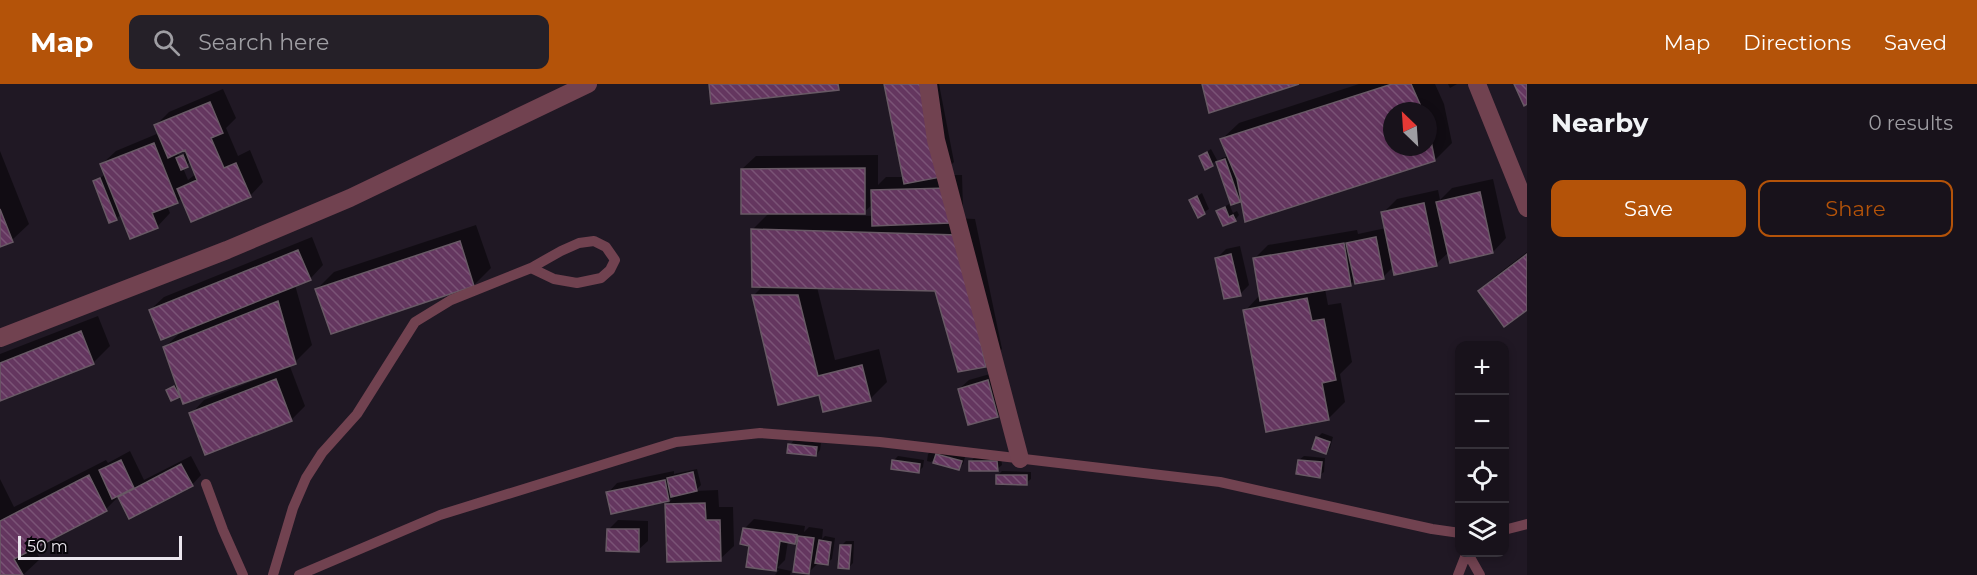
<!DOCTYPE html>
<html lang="en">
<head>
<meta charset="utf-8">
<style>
  body { margin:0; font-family:Montserrat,sans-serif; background:#252028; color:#f1f3f6 }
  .controls { position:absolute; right:18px; bottom:18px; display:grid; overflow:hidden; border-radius:12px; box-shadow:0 3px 9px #0003 }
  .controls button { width:54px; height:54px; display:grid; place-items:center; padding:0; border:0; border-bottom:2px solid #36323a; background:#18121b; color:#f1f3f6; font:30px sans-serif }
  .compass { position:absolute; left:1383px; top:18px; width:54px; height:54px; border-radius:50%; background:#18121b; box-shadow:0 3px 9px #0003; rotate:335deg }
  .scale { position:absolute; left:18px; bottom:15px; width:164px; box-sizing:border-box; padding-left:6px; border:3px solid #ebe6ee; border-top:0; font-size:16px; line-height:21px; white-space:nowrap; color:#ebe6ee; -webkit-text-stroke:4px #08050a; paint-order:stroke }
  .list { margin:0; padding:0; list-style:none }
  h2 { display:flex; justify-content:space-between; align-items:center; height:78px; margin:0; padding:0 24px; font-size:26px }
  h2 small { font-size:20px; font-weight:400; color:#9f9ea3 }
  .actions { display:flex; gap:12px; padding:18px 24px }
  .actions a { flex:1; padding:14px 0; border:2px solid #b45309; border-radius:12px; text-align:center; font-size:21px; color:#b45309 }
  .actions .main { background:#b45309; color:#fff }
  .icon { flex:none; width:33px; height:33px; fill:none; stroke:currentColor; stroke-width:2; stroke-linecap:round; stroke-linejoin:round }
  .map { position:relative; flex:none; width:1527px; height:491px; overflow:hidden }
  header { display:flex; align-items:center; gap:36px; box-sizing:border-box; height:84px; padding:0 30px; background:#b45309; color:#fff }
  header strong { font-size:28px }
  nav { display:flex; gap:33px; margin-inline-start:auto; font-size:21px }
  .search { width:420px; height:54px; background:#252028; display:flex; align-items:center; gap:15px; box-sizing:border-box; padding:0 21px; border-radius:12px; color:#9f9ea3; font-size:22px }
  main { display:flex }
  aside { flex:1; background:#18121b }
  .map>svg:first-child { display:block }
</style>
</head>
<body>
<header>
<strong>Map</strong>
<div class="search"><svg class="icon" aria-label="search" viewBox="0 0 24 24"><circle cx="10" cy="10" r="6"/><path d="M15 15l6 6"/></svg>Search here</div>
<nav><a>Map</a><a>Directions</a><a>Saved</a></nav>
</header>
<main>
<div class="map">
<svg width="1527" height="491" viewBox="0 0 1527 491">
  <defs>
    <pattern id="building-back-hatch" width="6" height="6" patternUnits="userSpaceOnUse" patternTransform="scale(1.5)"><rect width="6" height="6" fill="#64365f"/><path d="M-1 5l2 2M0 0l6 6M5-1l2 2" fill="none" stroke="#7a5376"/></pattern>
  </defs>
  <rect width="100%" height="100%" fill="#201824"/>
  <path fill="#0007" fill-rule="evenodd" d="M885 0H939L954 78 941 91H962L963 124 953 134 975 135 1002 265 985 282 937 206 817 203 835 276 879 265 887 298 870 315 820 309 753 212 764 201 752 146 769 129 742 85 756 72 878 71V101L886 93H904ZM873 120V132L848 131V128H864Z
    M1359 0H1435L1444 20 1452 59 1435 76 1242 114 1239 117 1218 78 1222 74 1229 72 1222 55 1239 39ZM1392 27H1428V63H1392Z
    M1448 0H1457L1450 4Z
    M223 5 236 34 226 44 238 72 250 66 263 98 250 112 182 113 177 118 167 122 170 129 157 143 122 129 116 135 94 98 106 90 102 80 116 67 159 49 156 41 169 28ZM186 64 187 68 179 73 177 68ZM191 77 197 89 188 96 183 84Z
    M1211 65 1217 76 1212 80 1200 72Z
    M0 67 29 140 12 156 0 161Z
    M1493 95 1506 154 1493 168H1449L1436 180 1394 182 1383 193 1355 196 1351 200 1325 205 1328 221 1341 219 1352 278 1340 290 1345 318 1328 335 1245 227 1260 211 1254 175 1268 161 1357 146 1358 150 1386 144 1383 129 1397 115 1438 106 1440 116 1452 104Z
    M1202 109 1209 125 1198 132 1191 116Z
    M1229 120 1233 129 1237 127 1239 131 1235 136 1224 140 1218 127Z
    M476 141 491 184 474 201 317 205 334 188Z
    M312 153 323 181 310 195 295 201 312 261 295 278 289 280 305 322 292 335 206 369 191 330 204 316 276 288 275 285 181 309 179 311 168 306 178 299 165 263 183 246 150 226 164 213Z
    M1240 162 1249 201 1240 210 1217 174 1226 165Z
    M1527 168V225L1480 207 1493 194Z
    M98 232 110 262 93 279 0 315V270Z
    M997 288 1007 322 997 332 959 305 969 296Z
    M1322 349 1333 353 1330 364 1325 368 1317 354Z
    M794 356 821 359 820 366 816 371 790 361Z
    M933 366H936L935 372 941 366 965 373 963 380 959 384 937 372 931 378 927 377 928 370Z
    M130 367 144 396 191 372 201 391 192 401 119 412 106 425 34 463 40 475 23 491H0V395L14 423 106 376 108 379Z
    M898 372 924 376 923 383 918 388 893 377Z
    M1304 372 1325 374 1324 388 1319 392 1299 376Z
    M975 373H1001L1002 381 997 385 970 378Z
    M697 385 701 401 695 407 718 406 719 423H733L734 462 720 475 667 421 672 415 612 428 608 409 617 399 674 387V390Z
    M1002 387 1031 388V395L1026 399 997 392Z
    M754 435 805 442 804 448 809 443 823 445 822 455 825 452 835 454 832 475 827 479H818L809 488 800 453 795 458 788 457 785 476 777 484 791 487 790 491H775L779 486 747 482 750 460 744 445Z
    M618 436 648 437V457L638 466 608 446Z
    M846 457H854L853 479 848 484 842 461Z"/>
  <path fill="url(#building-back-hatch)" stroke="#685965" stroke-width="1.5" d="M709 0H838L839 6 711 20Z
    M884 0H923L941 93 904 100Z
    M1202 0H1299L1209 29Z
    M1392 0H1411L1423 27H1392V63H1428V42L1435 77 1245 138 1237 95 1220 55Z
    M1514 0H1527V20L1524 22Z
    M210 18 223 49 211 54 224 84 236 79 251 113 191 138 177 105 197 96 185 66 168 74 154 41Z
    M154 59 178 119 152 129 158 144 130 155 100 80Z
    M1207 68 1213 82 1205 86 1199 72Z
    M183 71 188 83 181 86 176 74Z
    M1225 75 1240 118 1231 121 1216 78Z
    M865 84V130H741V85Z
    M100 94 117 136 109 139 93 97Z
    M949 104 950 139 872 142 871 106Z
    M1480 108 1493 169 1450 179 1436 118Z
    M1197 112 1205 130 1198 134 1189 116Z
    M1424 119 1437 182 1394 191 1381 128Z
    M1225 123 1229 133 1233 131 1236 137 1223 142 1216 127Z
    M0 125 13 158 0 163Z
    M751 145 958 151 986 283 958 288 935 207 752 203Z
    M1376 153 1384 195 1355 200 1346 159Z
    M460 157 474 202 331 250 315 205Z
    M1344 159 1351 202 1260 217 1253 174Z
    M298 166 311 196 161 256 149 226Z
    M1231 170 1241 212 1224 215 1215 174Z
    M1527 170V226L1504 243 1478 207Z
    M752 211H798L818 292 862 281 871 317 823 328 819 311 778 321Z
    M1307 214 1312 237 1324 235 1336 296 1322 299 1329 336 1266 348 1243 226Z
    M278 217 296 280 183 320 163 263Z
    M81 247 94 280 0 317V279Z
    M276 295 292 337 205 371 189 329Z
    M988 296 998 333 968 341 958 305Z
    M174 302 180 313 171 317 166 306Z
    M1316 353 1330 358 1326 370 1312 365Z
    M788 360 817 363 816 372 787 369Z
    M936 370 962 377 959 386 933 379Z
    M121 376 134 404 112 415 99 386Z
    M892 376 920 380 919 389 891 385Z
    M1298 376 1322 378 1320 394 1296 390Z
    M969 377H997L998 387H969Z
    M181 380 193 402 129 435 118 413Z
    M693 388 697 407 671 413 667 394Z
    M89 391 107 427 14 475 23 491H0V437Z
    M996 391H1027V401L996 400Z
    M665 396 669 417 611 430 606 408Z
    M705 419 706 436H720L721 477 667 478 665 420Z
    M743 444 797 451 795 460 780 457 776 487 746 483 749 462 740 460Z
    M607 445H639V468L606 467Z
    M798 452 814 454 809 490 793 488Z
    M819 456 831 458 828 481 815 479Z
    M840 461H851L849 485 838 484Z"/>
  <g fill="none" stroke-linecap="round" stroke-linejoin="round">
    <path stroke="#714250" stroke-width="10" d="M206 400 223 446 243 491
      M1504 446 1527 440
      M1467 468 1480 491
      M273 491 293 424 306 394 322 369 357 330 415 238 451 216 531 184 561 167 579 159 594 157 606 163 615 176 610 186 601 194 577 199 554 195 531 184
      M299 491 440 431 676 358 760 349 880 358 1220 398 1432 445 1460 449
      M1458 491 1467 468"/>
    <path stroke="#714250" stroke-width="18" d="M928 0 936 56 1020 375
      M1477 0 1527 124
      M0 254 227 166 350 114 588 0"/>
  </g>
</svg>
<div class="controls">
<button>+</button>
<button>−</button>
<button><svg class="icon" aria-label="locate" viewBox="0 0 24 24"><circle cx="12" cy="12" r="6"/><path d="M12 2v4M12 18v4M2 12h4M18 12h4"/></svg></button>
<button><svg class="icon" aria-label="layers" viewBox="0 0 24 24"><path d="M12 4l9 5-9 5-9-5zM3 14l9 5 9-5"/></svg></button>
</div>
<svg class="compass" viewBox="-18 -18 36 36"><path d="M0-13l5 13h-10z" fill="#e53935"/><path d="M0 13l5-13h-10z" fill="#9f9ea3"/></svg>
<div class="scale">50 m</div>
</div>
<aside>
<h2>Nearby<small>0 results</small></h2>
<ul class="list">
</ul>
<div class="actions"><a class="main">Save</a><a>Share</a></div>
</aside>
</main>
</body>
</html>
